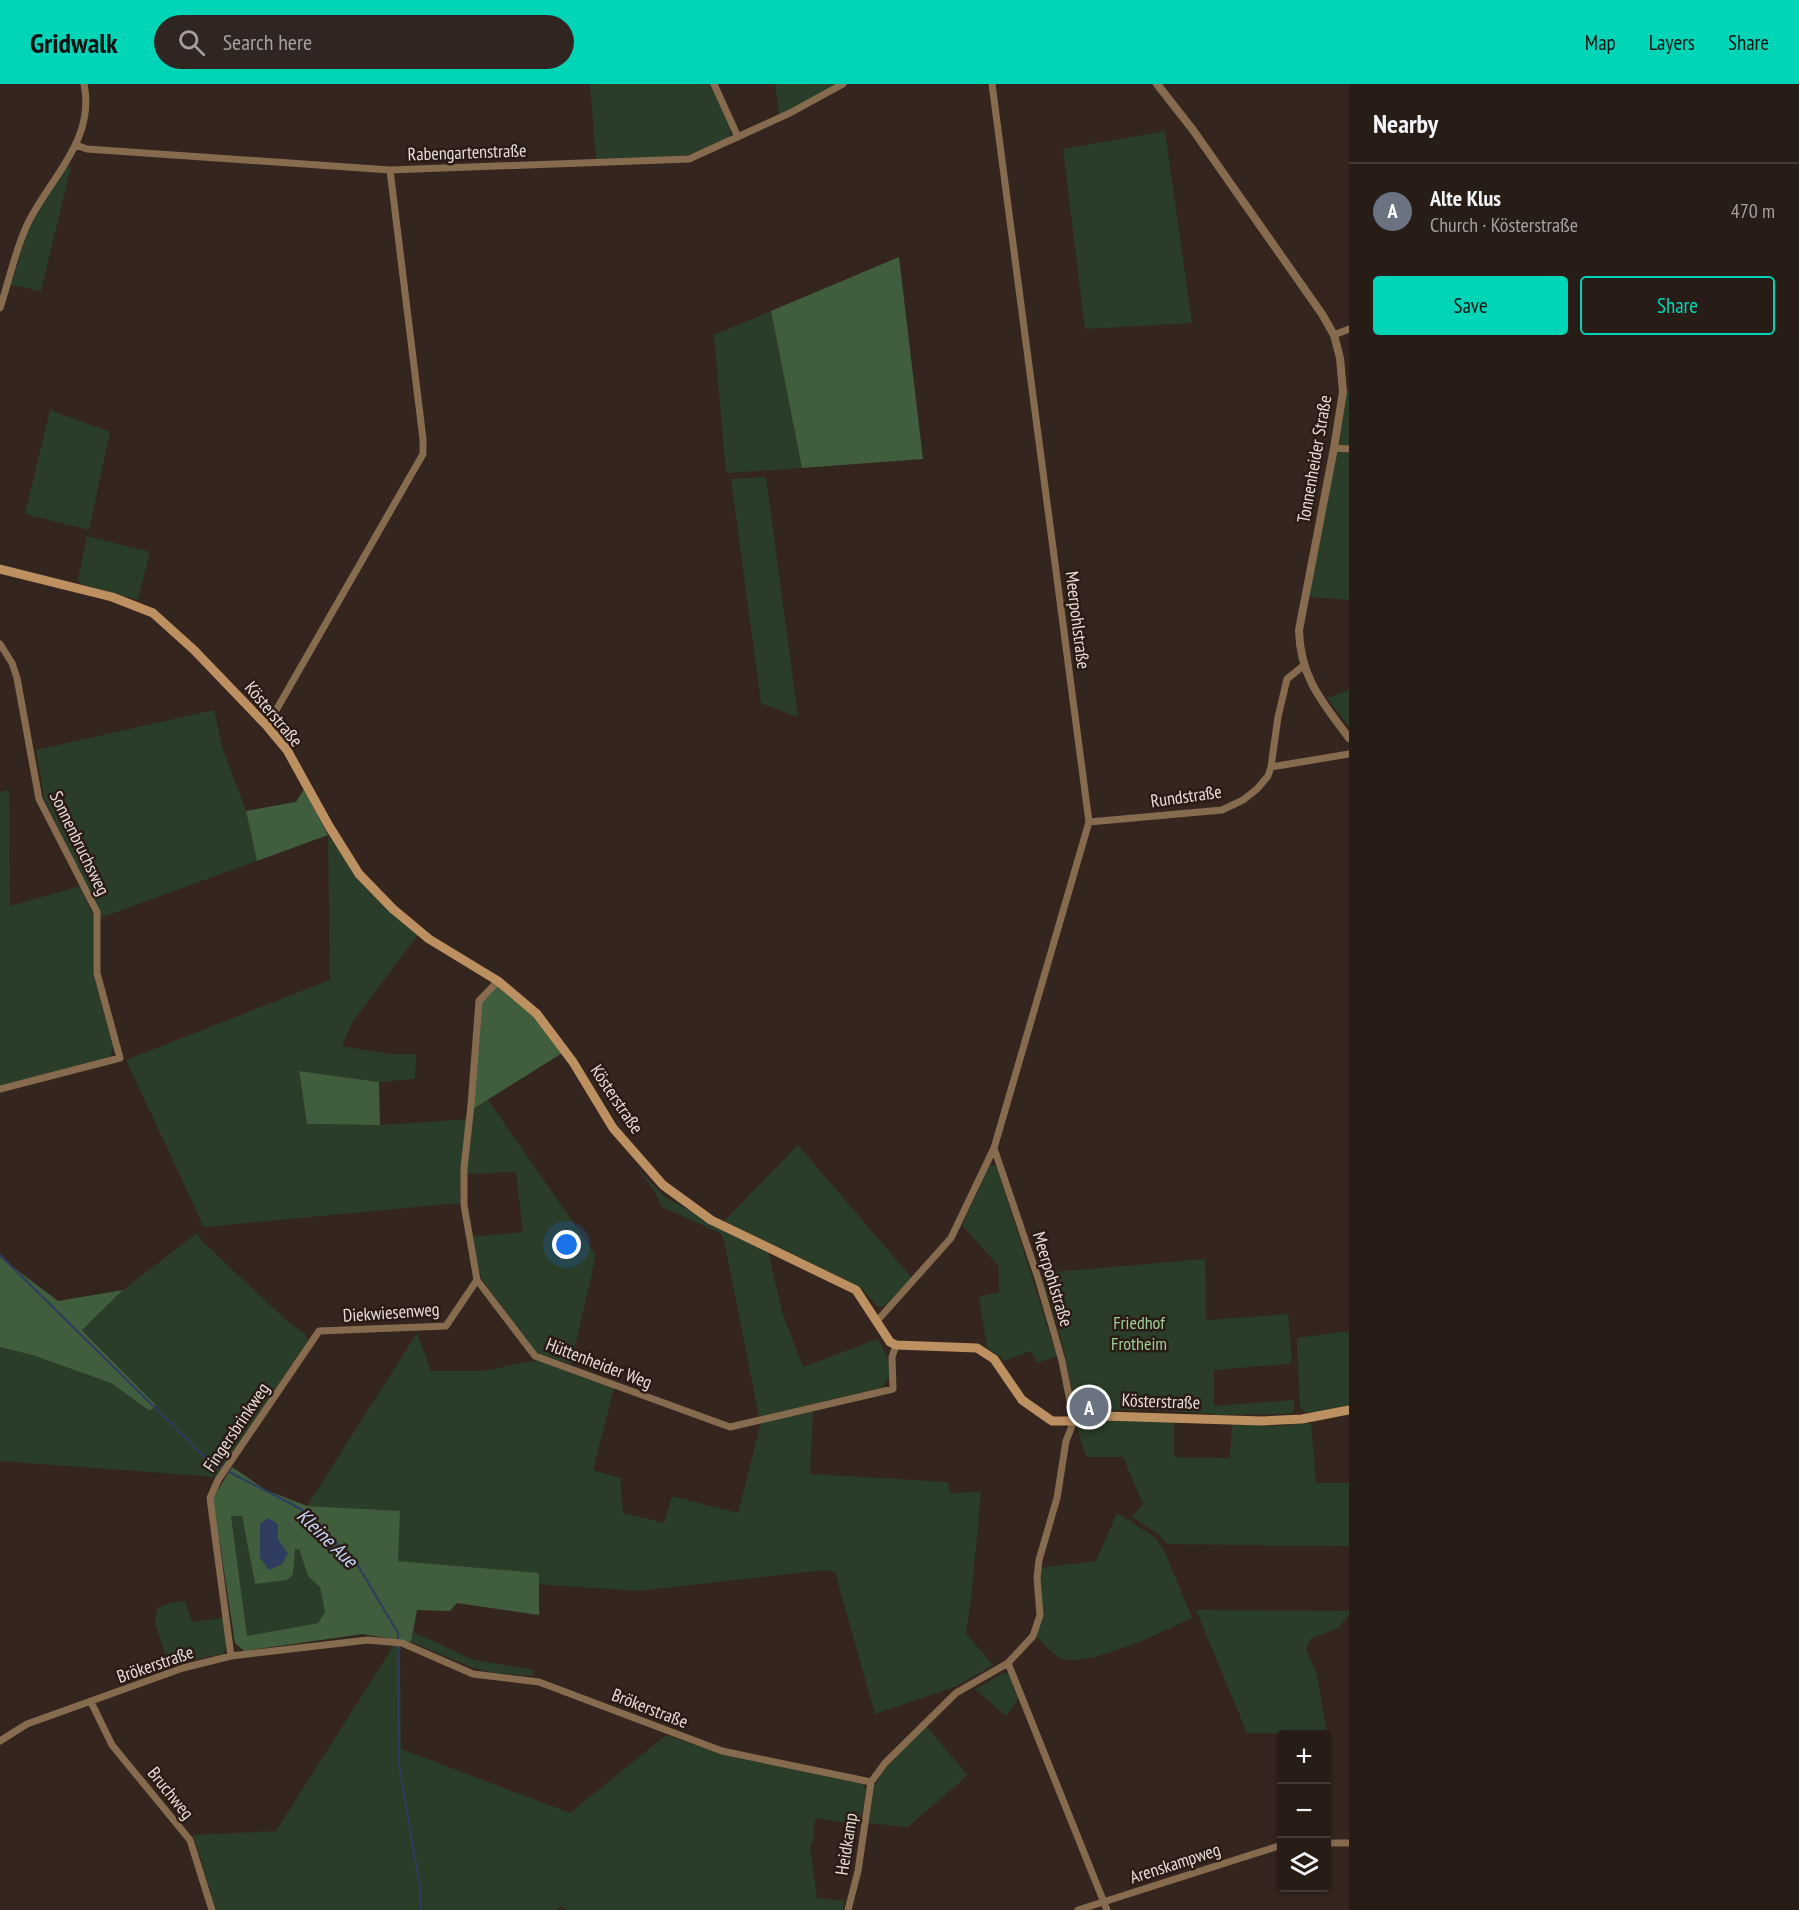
<!DOCTYPE html>
<html lang="en">
<head>
<meta charset="utf-8">
<style>
  body { margin:0; font-family:"PT Sans Narrow",sans-serif; background:#302520; color:#f1f3f6 }
  .controls { position:absolute; right:18px; bottom:18px; display:grid; overflow:hidden; border-radius:6px; box-shadow:0 2px 4px #0004 }
  .controls button { width:54px; height:54px; display:grid; place-items:center; padding:0; border:0; border-bottom:2px solid #443a36; background:#281c17; color:#f1f3f6; font:30px sans-serif }
  .you { position:absolute; left:567px; top:1161px; width:21px; height:21px; margin:-15px; border:4px solid #fff; border-radius:50%; background:#1a73e8; box-shadow:0 0 0 9px #1a73e833 }
  .badge { display:grid; place-items:center; width:39px; height:39px; border-radius:50%; background:#00d5b7; color:#fff; font-size:20px; font-weight:700 }
  .pin { position:absolute; translate:-50% -50%; border:3px solid #fff; box-shadow:0 2px 6px #0006 }
  .list { margin:0; padding:0; list-style:none }
  h2 { display:flex; justify-content:space-between; align-items:center; height:78px; margin:0; padding:0 24px; font-size:26px }
  h2 small { font-size:20px; font-weight:400; color:#a5a1a1 }
  .list li { display:grid; grid-template-columns:39px 1fr auto; gap:18px; align-items:center; box-sizing:border-box; height:96px; padding:0 24px; border-top:2px solid #443a36 }
  .list b { display:block; font-size:22px; white-space:nowrap }
  .list p { margin:0; font-size:20px; white-space:nowrap; color:#a5a1a1 }
  .list em { font-size:20px; font-style:normal; color:#a5a1a1 }
  .actions { display:flex; gap:12px; padding:18px 24px }
  .actions a { flex:1; padding:14px 0; border:2px solid #00d5b7; border-radius:6px; text-align:center; font-size:21px; color:#00d5b7 }
  .actions .main { background:#00d5b7; color:#111 }
  .icon { flex:none; width:33px; height:33px; fill:none; stroke:currentColor; stroke-width:2; stroke-linecap:round; stroke-linejoin:round }
  .map { position:relative; flex:none; width:1349px; height:1826px; overflow:hidden }
  header { display:flex; align-items:center; gap:36px; box-sizing:border-box; height:84px; padding:0 30px; background:#00d5b7; color:#111 }
  header strong { font-size:28px }
  nav { display:flex; gap:33px; margin-inline-start:auto; font-size:21px }
  .search { width:420px; height:54px; background:#302520; display:flex; align-items:center; gap:15px; box-sizing:border-box; padding:0 21px; border-radius:33px; color:#a5a1a1; font-size:22px }
  main { display:flex }
  aside { flex:1; background:#281c17 }
  .map>svg:first-child { display:block }
</style>
</head>
<body>
<header>
<strong>Gridwalk</strong>
<div class="search"><svg class="icon" aria-label="search" viewBox="0 0 24 24"><circle cx="10" cy="10" r="6"/><path d="M15 15l6 6"/></svg>Search here</div>
<nav><a>Map</a><a>Layers</a><a>Share</a></nav>
</header>
<main>
<div class="map">
<svg width="1349" height="1826" viewBox="0 0 1349 1826">
  <rect width="100%" height="100%" fill="#35251f"/>
  <path fill="#2a3d28" d="M590 0H712L730 44 731 51 721 58 684 72 596 75Z
    M775 0H840L779 31Z
    M1165 47 1192 239 1085 245 1063 65Z
    M71 82 41 207 11 201 28 145 65 84Z
    M771 227 802 384 726 389 714 251Z
    M1347 307H1349V362L1339 361Z
    M50 326 110 348 89 446 25 430Z
    M1337 368 1349 369V516L1309 513Z
    M766 393 798 633 761 619 731 395Z
    M87 452 150 468 138 516 80 500 78 495Z
    M1349 606V643L1327 614Z
    M214 626 223 666 246 727 257 777 100 834 44 714 36 666Z
    M9 706 10 822 81 802 93 831V888L114 961 110 973 0 1002V708Z
    M328 751 356 790 418 851 353 937 342 962 389 970H416L415 995 379 998 299 987 307 1040 380 1041 468 1035 461 1083 460 1119 204 1143 126 976 330 896Z
    M488 1016 596 1171 571 1280 537 1270 481 1194 471 1153 523 1148 516 1088 465 1090 473 1025Z
    M798 1061 912 1194 887 1221 878 1223 859 1202 724 1137Z
    M996 1081 1057 1272 1037 1279 1031 1267 1004 1277 997 1270 987 1264 979 1213 999 1208V1183L962 1141 989 1082Z
    M638 1085 666 1114 768 1167 782 1228 803 1283 878 1255 889 1277 890 1293 881 1304 759 1333 724 1156 720 1149 662 1123 654 1107Z
    M197 1149 202 1157 288 1238 305 1250 308 1257 217 1393 0 1377V1263L32 1271 111 1299 150 1327 156 1321 82 1245 123 1206Z
    M1205 1175 1206 1236 1288 1230 1292 1276 1289 1280 1214 1286V1322L1294 1316V1326L1291 1330 1215 1331 1214 1330 1154 1326H1097L1096 1319 1075 1320 1062 1258 1041 1189Z
    M1349 1247V1321L1306 1329 1300 1323 1297 1254Z
    M417 1249 431 1287H483L537 1276 614 1304 593 1386 620 1394 623 1429 664 1439 672 1412 738 1429 761 1338 813 1327 810 1390 948 1398 950 1409 981 1408 971 1515 966 1549 993 1581 957 1602 875 1630 835 1488 825 1486 638 1507 538 1500 539 1489 397 1477 400 1428 307 1422Z
    M1104 1336H1174V1373L1230 1374 1232 1340 1276 1342 1311 1339 1316 1399H1349V1462L1167 1460 1158 1450 1132 1433 1143 1420 1123 1373H1086L1076 1340Z
    M1117 1429 1156 1454 1164 1466 1192 1534C1166 1546 1087 1585 1061 1574 1052 1570 1043 1559 1036 1552L1040 1484 1096 1477Z
    M231 1432H242L255 1500 293 1489 295 1465H299L308 1492 320 1503 326 1528 318 1539 247 1552Z
    M185 1517 192 1538 223 1534 227 1562 224 1569 169 1582 155 1539 157 1524 170 1519Z
    M1196 1526 1349 1527V1531L1337 1545 1311 1554 1306 1566 1316 1586 1327 1650 1247 1649Z
    M413 1548 474 1576 533 1586V1592L495 1589 471 1583 411 1558Z
    M394 1561H400L401 1665 570 1729 666 1651 724 1671 861 1699 866 1705 860 1741 815 1734 813 1757 810 1763 817 1814 845 1817 843 1826H567L561 1822 557 1826H216L193 1751 276 1747Z
    M1004 1589 1009 1590 1019 1613 1006 1632 975 1605Z
    M926 1642 968 1691 908 1743 868 1739 874 1702 887 1682Z"/>
  <path fill="#405d3d" fill-rule="evenodd" d="M899 173 923 375 802 384 771 227Z
    M304 705 328 751 257 777 246 727 296 718Z
    M498 899 535 931 564 968 473 1025 481 918Z
    M299 987 379 998 380 1041 307 1040Z
    M0 1173 58 1217 123 1206 82 1246 156 1321 150 1327 111 1299 32 1271 0 1263Z
    M232 1383 266 1406 307 1422 400 1427 398 1477 539 1489V1531L457 1519 450 1527 417 1526 411 1558 363 1550 244 1567 235 1559 213 1414ZM231 1432H242L255 1500 287 1496 293 1490 295 1465H299L308 1492 320 1503 325 1528 318 1539 247 1552Z"/>
  <path fill="#2e3d5f" d="M268 1434 278 1440V1455L288 1470 282 1480 269 1486 260 1474V1440Z"/>
  <g fill="none" stroke-linecap="round" stroke-linejoin="round">
    <path stroke="#2e3d5f" stroke-width="2" d="M0 1171 210 1378 301 1425 357 1480 398 1549 399 1681 420 1804 421 1826"/>
    <path stroke="#866b4e" stroke-width="7" d="M714 0 738 53
      M76 61 87 65 390 86 689 75 790 29 843 0
      M0 224C9 197 15 167 27 141 49 95 96 56 84 0
      M1334 251 1349 245
      M1334 364 1349 365
      M0 560 12 579 17 594 39 715 97 828V889L120 974 0 1005
      M267 642 423 370V355L390 86
      M1271 683 1278 633 1287 595 1303 582
      M1089 738 1222 726 1243 716 1257 705 1268 692 1271 683 1349 670
      M498 897 479 917 471 1021 464 1084V1121L477 1196 535 1272 730 1343 893 1305 892 1273 896 1261
      M877 1237 951 1154 994 1064 1089 738 992 0
      M231 1572 210 1414 218 1396 319 1247 446 1242 477 1196
      M1008 1579 1107 1826
      M91 1618 112 1661 190 1756 212 1826
      M0 1657 27 1640 183 1584 231 1572 368 1556 402 1559 473 1590 539 1598 722 1667 871 1698
      M1326 1759H1349
      M848 1826 858 1787 871 1698 885 1679 956 1609 1008 1579 1033 1552 1040 1531 1037 1494 1039 1476 1057 1414 1066 1357 1074 1337 1062 1277 1055 1252 1038 1194 994 1064
      M1078 1826 1282 1761"/>
    <path stroke="#866b4e" stroke-width="8" d="M1157 0 1193 46 1322 230 1334 251 1340 274 1343 308 1334 364 1299 546C1300 593 1322 618 1349 654"/>
    <path stroke="#bc9061" stroke-width="9" d="M0 485 112 513 153 529 194 566 267 642 287 666 329 742 359 790 393 825 429 855 498 897 537 930 573 978 613 1044 663 1101 711 1136 856 1206 890 1258 896 1261 977 1264 994 1275 1022 1316 1052 1337H1074L1104 1332 1262 1337 1302 1335 1349 1326"/>
  </g>
  <g text-anchor="middle" dominant-baseline="central" stroke-width="5" stroke-linejoin="round" paint-order="stroke">
    <g font-size="18" fill="#e8dcd8" stroke="#2b1b15">
      <text transform="translate(467 68) rotate(-2)">Rabengartenstraße</text>
      <text transform="translate(1314 375) rotate(-80)">Tonnenheider Straße</text>
      <text transform="translate(1078 536) rotate(83)">Meerpohlstraße</text>
      <text transform="translate(274 630) rotate(50)">Kösterstraße</text>
      <text transform="translate(1186 712) rotate(-8)">Rundstraße</text>
      <text transform="translate(80 759) rotate(64)">Sonnenbruchsweg</text>
      <text transform="translate(617 1015) rotate(56)">Kösterstraße</text>
      <text transform="translate(1053 1195) rotate(73)">Meerpohlstraße</text>
      <text transform="translate(391 1228) rotate(-4)">Diekwiesenweg</text>
      <text transform="translate(599 1279) rotate(21)">Hüttenheider Weg</text>
      <text transform="translate(1161 1317) rotate(2)">Kösterstraße</text>
      <text transform="translate(236 1343) rotate(-56)">Fingersbrinkweg</text>
      <text transform="translate(155 1580) rotate(-19)">Brökerstraße</text>
      <text transform="translate(650 1624) rotate(21)">Brökerstraße</text>
      <text transform="translate(171 1709) rotate(51)">Bruchweg</text>
      <text transform="translate(846 1760) rotate(-81)">Heidkamp</text>
      <text transform="translate(1175 1779) rotate(-18)">Arenskampweg</text>
    </g>
    <g font-size="18" fill="#9dce98" stroke="#2b1b15">
      <text x="1139" y="1238">Friedhof<tspan x="1139" dy="21">Frotheim</tspan></text>
    </g>
    <g font-size="20" font-style="italic" fill="#c3d5fa" stroke="#2b1b15">
      <text transform="translate(327 1454) rotate(44)">Kleine Aue</text>
    </g>
  </g>
</svg>
<div class="controls">
<button>+</button>
<button>−</button>
<button><svg class="icon" aria-label="layers" viewBox="0 0 24 24"><path d="M12 4l9 5-9 5-9-5zM3 14l9 5 9-5"/></svg></button>
</div>
<div class="you"></div>
<div class="pin badge" style="left:1089px;top:1323px;background:#6b7280">A</div>
</div>
<aside>
<h2>Nearby<small></small></h2>
<ul class="list">
<li><span class="badge" style="background:#6b7280">A</span><div><b>Alte Klus</b><p>Church · Kösterstraße</p></div><em>470 m</em></li>
</ul>
<div class="actions"><a class="main">Save</a><a>Share</a></div>
</aside>
</main>
</body>
</html>
